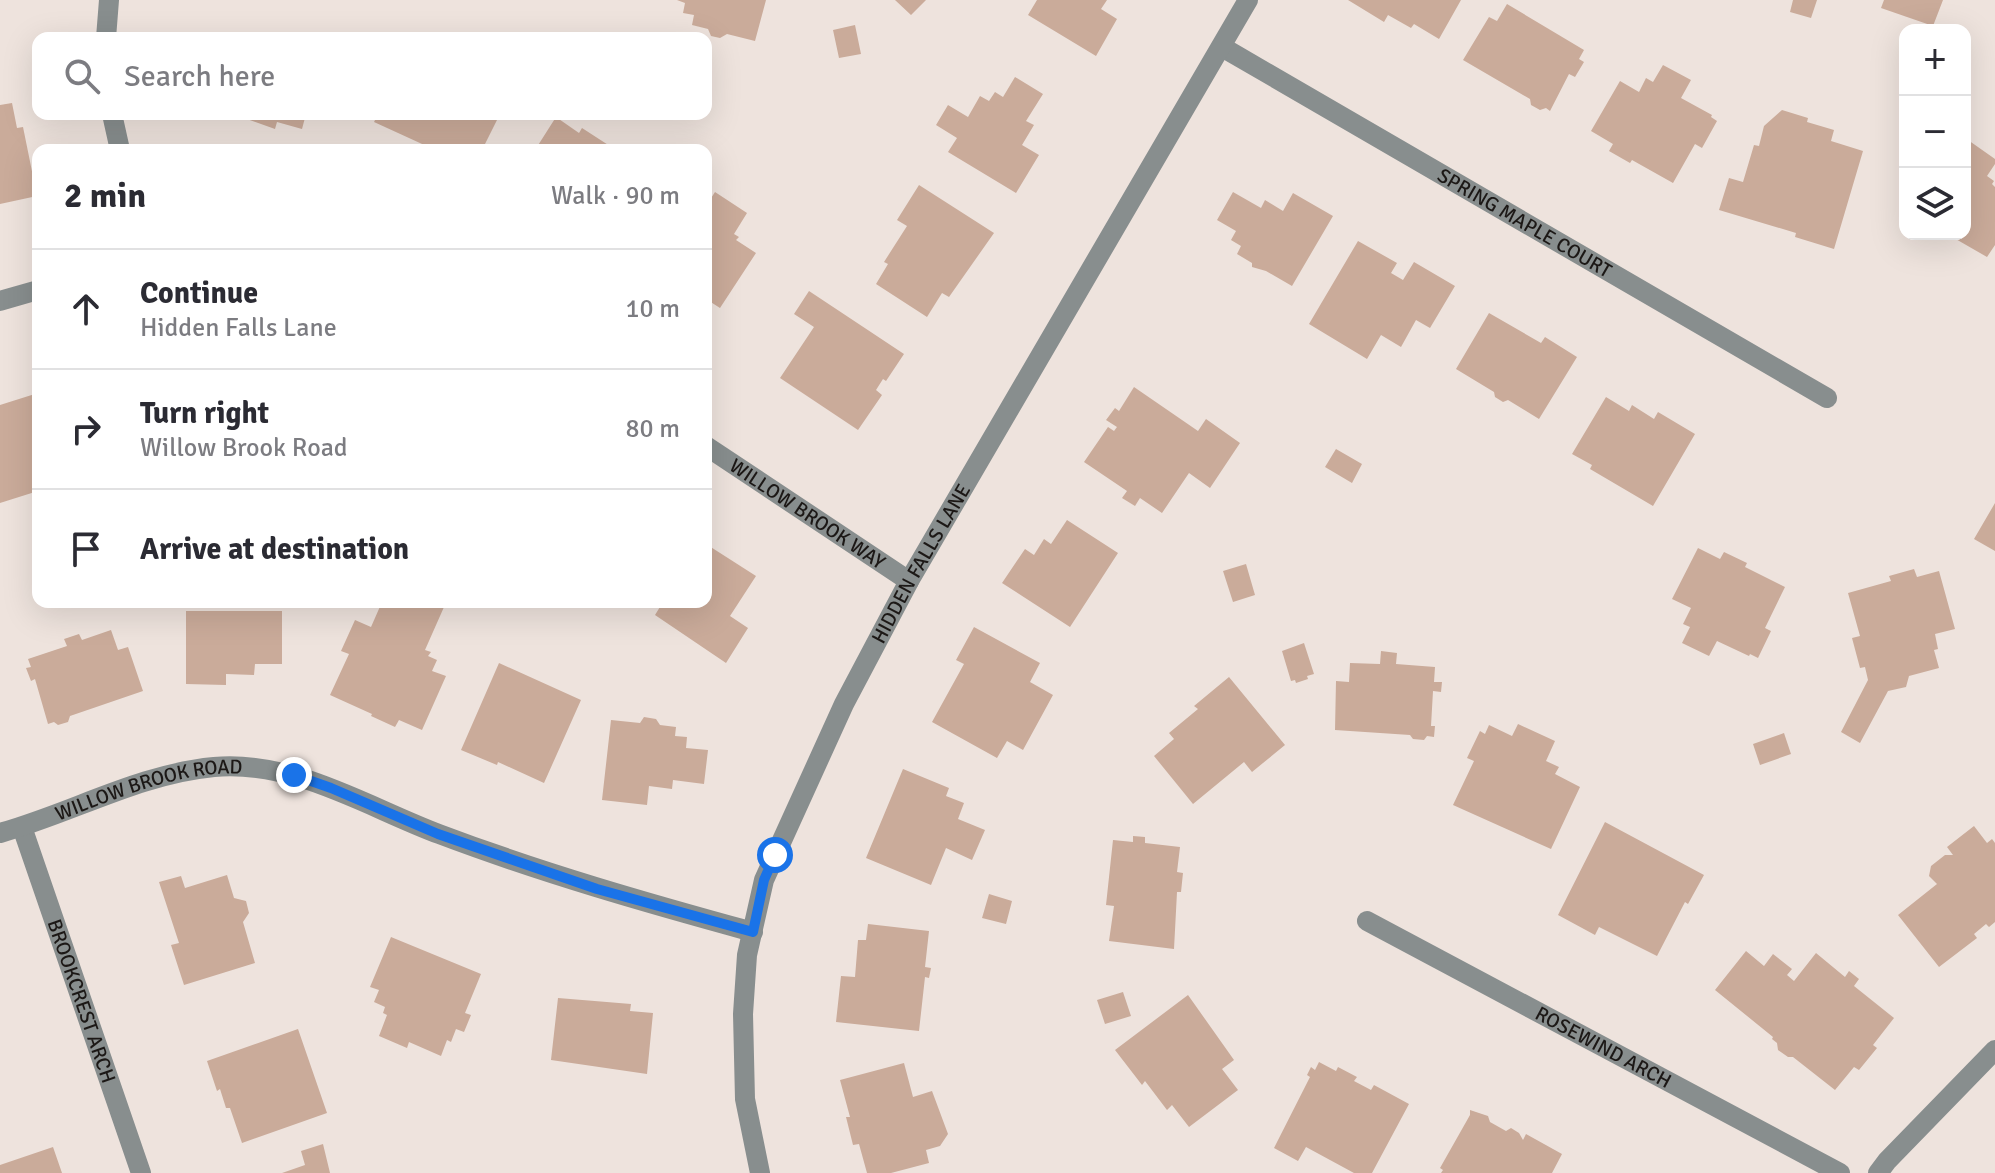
<!DOCTYPE html>
<html lang="en">
<head>
<meta charset="utf-8">
<style>
  body { margin:0; font-family:Signika,sans-serif; background:#f7f7f7; color:#2b2b33 }
  .controls { position:absolute; right:24px; top:24px; display:grid; overflow:hidden; border-radius:16px; box-shadow:0 8px 32px #0002 }
  .controls button { width:72px; height:72px; display:grid; place-items:center; padding:0; border:0; border-bottom:2px solid #e1e1e2; background:#fff; color:#2b2b33; font:40px sans-serif }
  .stop { position:absolute; width:24px; height:24px; margin:-18px; border:6px solid #1a73e8; border-radius:50%; background:#fff }
  .stop.end { background:#1a73e8; border-color:#fff; box-shadow:0 2px 8px #0008 }
  .list { margin:0; padding:0; list-style:none }
  h2 { display:flex; justify-content:space-between; align-items:center; height:104px; margin:0; padding:0 32px; font-size:34px }
  h2 small { font-size:26px; font-weight:400; color:#7c7c81 }
  .list li { display:grid; grid-template-columns:52px 1fr auto; gap:24px; align-items:center; box-sizing:border-box; height:120px; padding:0 32px; border-top:2px solid #e1e1e2 }
  .list b { display:block; font-size:30px; white-space:nowrap }
  .list p { margin:0; font-size:26px; white-space:nowrap; color:#7c7c81 }
  .list em { font-size:26px; font-style:normal; color:#7c7c81 }
  .icon { flex:none; width:44px; height:44px; fill:none; stroke:currentColor; stroke-width:2; stroke-linecap:round; stroke-linejoin:round }
  .map { position:relative; flex:none; width:1995px; height:1173px; overflow:hidden }
  .search { position:absolute; background:#fff; box-shadow:0 8px 32px #0002; left:32px; top:32px; width:680px; height:88px; display:flex; align-items:center; gap:20px; box-sizing:border-box; padding:0 28px; border-radius:16px; color:#7c7c81; font-size:30px }
  .panel { position:absolute; background:#fff; box-shadow:0 8px 32px #0002; left:32px; top:144px; width:680px; height:464px; border-radius:16px }
  .map>svg:first-child { display:block }
</style>
</head>
<body>
<div class="map">
<svg width="1995" height="1173" viewBox="0 0 1995 1173">
  <rect width="100%" height="100%" fill="#eee3dd"/>
  <path fill="#caab9a" d="M677 0H766L755 41 727 34 720 38 711 36 708 29 692 25 694 15 683 13 685 3Z
    M895 0H926L911 15Z
    M1037 0H1107L1101 9 1117 19 1096 56 1028 15Z
    M1348 0H1461L1439 39 1414 24 1411 28 1388 15 1384 22Z
    M1793 0H1817L1811 18 1790 12Z
    M1884 0H1943L1933 26 1881 8Z
    M1507 4 1584 50 1579 59 1584 62 1575 77 1569 74 1550 111 1546 108 1540 110 1531 105 1530 99 1463 60 1489 17 1497 21Z
    M855 25 861 54 839 58 833 30Z
    M1663 65 1691 80 1681 98 1712 115 1711 117 1717 121 1702 148 1695 144 1673 183 1632 160 1630 163 1609 151 1613 144 1591 131 1620 81 1639 92 1646 78 1653 82Z
    M1015 77 1043 94 1026 121 1034 125 1022 145 1039 155 1016 193 948 152 957 138 936 125 948 105 968 117 980 96 989 101 995 92 1003 97Z
    M12 103 17 128 23 127 37 196 0 204V105Z
    M1782 110 1808 118 1807 122 1834 130 1831 141 1863 151 1834 249 1795 237 1796 233 1719 210 1729 178 1743 182 1754 145 1759 146 1764 126Z
    M233 114H306L302 129 277 122 275 129Z
    M378 114H500L482 150H445L435 145 433 149 374 122Z
    M556 117 579 133 582 128 616 150H535Z
    M1968 140 1995 159V164L1987 176 1994 181 1992 184 1995 187V245L1987 257 1947 234H1965V141Z
    M919 185 994 233 949 297 942 293 927 317 876 284 888 264 884 262 907 226 897 220Z
    M715 192 747 213 734 234 739 237 736 240 756 253 720 308 706 299V206Z
    M1233 192 1261 208 1265 200 1283 211 1293 193 1333 216 1292 286 1266 271 1252 267V263L1237 254 1241 246 1231 240 1236 231 1217 220Z
    M1358 241 1397 263 1391 273 1403 280 1414 262 1455 286 1430 328 1416 320 1401 347 1381 335 1367 359 1309 324Z
    M809 291 904 354 886 381 883 379 876 390 882 395 858 430 780 378 814 327 794 314Z
    M1489 313 1541 343 1545 337 1577 357 1539 419 1508 400 1503 402 1495 397 1494 392 1456 369Z
    M1134 387 1198 431 1206 419 1240 443 1210 488 1189 473 1162 513 1140 498 1135 506 1122 498 1127 491 1084 462 1108 427 1114 431 1117 427 1106 420 1115 408 1119 411Z
    M38 393V491L0 503V405Z
    M1606 397 1629 411 1632 405 1654 419 1658 412 1695 434 1653 506 1590 469 1592 465 1572 454Z
    M1336 449 1362 464 1352 483 1325 467Z
    M1995 503V551L1974 539Z
    M1067 520 1118 553 1070 627 1002 583 1025 549 1034 555 1044 539 1051 544Z
    M706 544 756 576 730 616 748 628 726 663 655 615 663 602H706Z
    M1698 548 1720 559 1724 552 1747 563 1745 567 1785 587 1765 628 1771 631 1758 658 1750 654 1749 656 1717 641 1709 656 1682 643 1690 627 1683 624 1691 608 1672 599Z
    M1246 564 1255 595 1233 602 1223 571Z
    M1914 569 1917 577 1939 571 1955 629 1935 634 1938 649 1934 650 1939 668 1909 676 1906 687 1888 691 1860 743 1841 732 1868 680 1865 667 1860 668 1852 638 1860 636 1848 593 1891 581 1889 576Z
    M382 602H432L444 607 425 650 431 652 428 656 437 660 432 671 446 676 422 730 399 720 395 727 371 716 372 714 330 695 349 654 341 651 355 620 371 627Z
    M186 611H282V664H255L254 675 226 674V685L186 684Z
    M974 627 1040 663 1030 682 1053 695 1023 750 1007 741 997 758 932 722 964 664 956 660Z
    M111 630 118 650 128 647 143 691 70 716 68 722 58 725 54 722 48 724 35 679 31 681 26 668 31 667 28 659 67 646 64 639 79 634 82 640Z
    M1304 643 1314 674 1307 676 1308 679 1296 683 1295 680 1291 681 1282 651Z
    M1381 651 1397 653 1396 664 1435 667 1434 682H1442L1441 692 1433 691 1431 726H1435L1434 737 1427 736 1424 740 1413 739 1410 735 1335 730 1336 681 1349 682 1350 663 1380 664Z
    M499 663 581 700 544 783 498 762 497 765 461 750Z
    M1229 677 1285 745 1252 772 1244 762 1193 804 1154 756 1174 739 1169 733 1198 709 1194 706Z
    M644 717 656 719 660 725 676 727 675 736 687 737 686 748 708 750 704 784 673 780 672 789 649 786 647 805 602 800 611 720 640 723Z
    M1518 724 1555 741 1546 761 1559 767 1555 774 1580 787 1551 849 1453 805 1474 761 1467 758 1480 731 1485 734 1489 725 1512 736Z
    M1784 733 1791 754 1760 765 1753 744Z
    M903 769 949 788 946 796 964 803 958 819 985 830 972 860 946 848 931 885 866 858Z
    M1605 822 1704 875 1688 904 1685 902 1657 956 1599 927 1595 935 1558 915Z
    M1974 826 1987 843 1992 839 1995 843V922L1989 927 1986 924 1974 934 1977 938 1939 967 1898 915 1937 884 1929 876 1931 866 1945 855H1953L1947 847Z
    M1133 836 1145 837V843L1180 847 1177 872 1183 873 1181 892H1177L1174 949 1109 941 1114 906 1106 905 1113 840 1133 842Z
    M227 875 234 898 246 901 249 913 243 922 255 963 184 985 171 945 179 943 159 882 181 876 185 888Z
    M989 894 1012 901 1006 924 982 918Z
    M868 924 929 931 925 967 931 968 929 978 925 977 919 1031 836 1022 841 976 855 977 858 940H866Z
    M391 937 481 974 465 1013 471 1015 464 1032 456 1029 451 1042 447 1040 441 1056 409 1042 407 1048 379 1036 387 1015 383 1013 385 1007 374 1002 379 990 370 987Z
    M1746 951 1764 966 1773 954 1792 969 1787 975 1794 981 1816 953 1845 977 1849 971 1859 979 1854 986 1894 1018 1873 1045 1877 1048 1859 1070 1854 1067 1835 1090 1793 1057H1788L1778 1050 1777 1043 1772 1039 1773 1037 1715 990Z
    M1123 992 1131 1016 1105 1024 1097 1000Z
    M1188 995 1234 1060 1222 1069 1238 1090 1189 1127 1172 1105 1167 1110 1145 1081 1142 1085 1115 1050Z
    M558 998 631 1004 630 1011 653 1013 647 1074 551 1060Z
    M298 1029 327 1113 242 1143 230 1108H226L220 1089 217 1091 207 1061Z
    M1319 1062 1336 1071 1338 1067 1357 1077 1354 1081 1371 1090 1374 1085 1409 1104 1372 1173H1354L1306 1147 1298 1161 1274 1148 1310 1077 1307 1075 1311 1067 1315 1070Z
    M904 1063 913 1097 932 1091 948 1134 940 1146 926 1150 929 1163 891 1173H867L859 1144 853 1145 846 1117H850L840 1080Z
    M1470 1110 1488 1116 1490 1122 1506 1131 1511 1128 1519 1133 1523 1140 1526 1134 1562 1154 1552 1173H1441L1443 1170 1440 1168 1470 1115Z
    M323 1144 330 1173H282L305 1165 301 1151Z
    M53 1147 62 1173H0V1165Z"/>
  <g fill="none" stroke-linecap="round" stroke-linejoin="round">
    <g stroke="#888e8e" stroke-width="20">
      <path d="M106 38 109 0"/>
      <path id="s1" d="M1222 47 1827 398"/>
      <path d="M112 114 120 150"/>
      <path d="M0 301 38 290"/>
      <path id="s2" d="M706 446 909 581"/>
      <path id="s3" d="M22 827 141 1173"/>
      <path id="s4" d="M0 833C72 813 139 774 214 767 295 760 367 807 439 834 542 873 647 903 753 932"/>
      <path id="s5" d="M1367 921 1840 1173"/>
      <path id="s6" d="M760 1173 745 1099 743 1014 747 955 764 880 844 704 909 581 1248 0"/>
      <path d="M1878 1173 1887 1161 1995 1050"/>
    </g>
  </g>
  <g fill="none" stroke-linecap="round" stroke-linejoin="round">
    <path stroke="#1a73e8" stroke-width="10" d="M294 775 331 788 438 834 597 889 753 932 764 880 775 855"/>
  </g>
  <g text-anchor="middle" dominant-baseline="central" stroke-width="7" stroke-linejoin="round" paint-order="stroke">
    <g font-size="20" fill="#1c1816" stroke="#fff">
      <text stroke="none"><textPath href="#s1" startOffset="350">SPRING MAPLE COURT</textPath></text>
      <text stroke="none"><textPath href="#s2" startOffset="122">WILLOW BROOK WAY</textPath></text>
      <text stroke="none"><textPath href="#s6" startOffset="650">HIDDEN FALLS LANE</textPath></text>
      <text stroke="none"><textPath href="#s4" startOffset="156">WILLOW BROOK ROAD</textPath></text>
      <text stroke="none"><textPath href="#s3" startOffset="184">BROOKCREST ARCH</textPath></text>
      <text stroke="none"><textPath href="#s5" startOffset="268">ROSEWIND ARCH</textPath></text>
    </g>
  </g>
</svg>
<div class="controls">
<button>+</button>
<button>−</button>
<button><svg class="icon" aria-label="layers" viewBox="0 0 24 24"><path d="M12 4l9 5-9 5-9-5zM3 14l9 5 9-5"/></svg></button>
</div>
<div class="stop" style="left:775px;top:855px"></div>
<div class="stop end" style="left:294px;top:775px"></div>
<div class="search"><svg class="icon" aria-label="search" viewBox="0 0 24 24"><circle cx="10" cy="10" r="6"/><path d="M15 15l6 6"/></svg>Search here</div>
<section class="panel">
<h2>2 min<small>Walk · 90 m</small></h2>
<ul class="list">
<li><svg class="icon" aria-label="ahead" viewBox="0 0 24 24"><path d="M12 20V5M6 11l6-6 6 6"/></svg><div><b>Continue</b><p>Hidden Falls Lane</p></div><em>10 m</em></li>
<li><svg class="icon" aria-label="right" viewBox="0 0 24 24"><path d="M7 20v-9h11M14 6l5 5-5 5"/></svg><div><b>Turn right</b><p>Willow Brook Road</p></div><em>80 m</em></li>
<li><svg class="icon" aria-label="arrive" viewBox="0 0 24 24"><path d="M6 21V4h12l-3 4 3 4H6"/></svg><div><b>Arrive at destination</b></div></li>
</ul>
</section>
</div>
</body>
</html>
